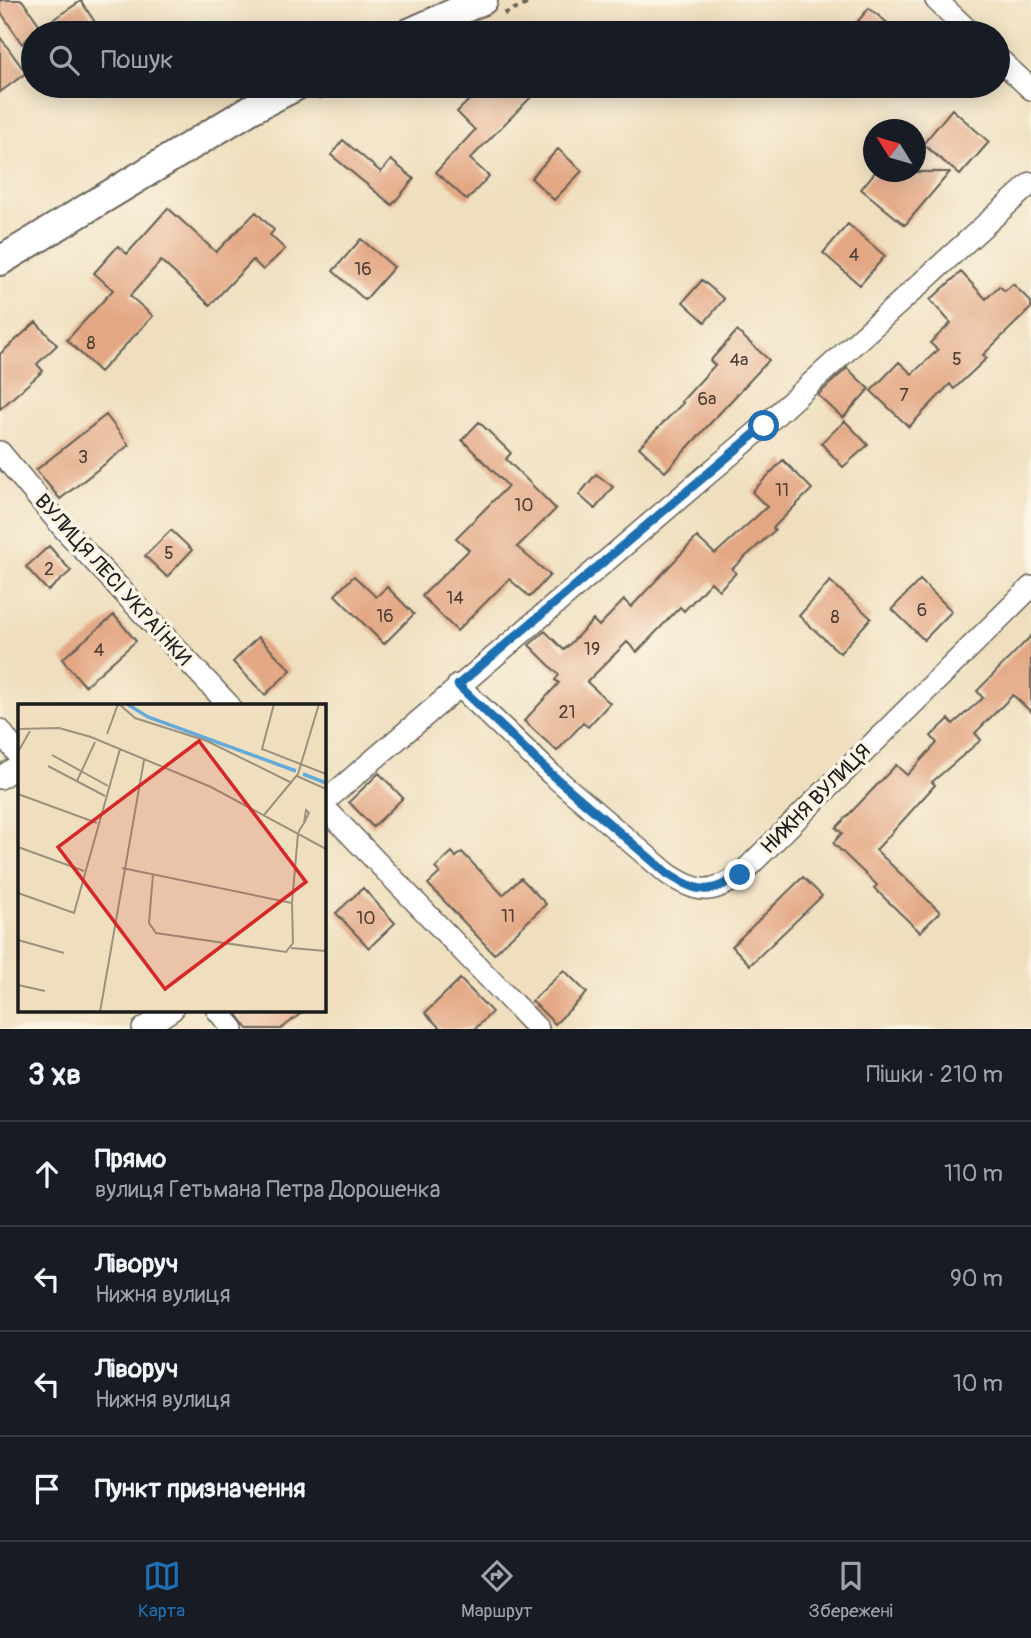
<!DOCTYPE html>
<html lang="uk">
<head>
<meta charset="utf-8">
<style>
  body { margin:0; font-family:Pangolin,sans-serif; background:#242831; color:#f1f3f6 }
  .compass { position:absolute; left:863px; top:119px; width:63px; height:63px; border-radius:50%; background:#171b24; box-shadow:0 4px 18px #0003; rotate:307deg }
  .stop { position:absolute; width:21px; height:21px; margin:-16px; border:5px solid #1f6fb2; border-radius:50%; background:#fff }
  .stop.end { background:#1f6fb2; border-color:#fff; box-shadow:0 2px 7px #0008 }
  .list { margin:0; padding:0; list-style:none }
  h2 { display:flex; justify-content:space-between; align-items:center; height:91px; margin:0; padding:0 28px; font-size:30px }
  h2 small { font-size:23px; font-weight:400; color:#9ea1a6 }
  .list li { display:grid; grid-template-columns:46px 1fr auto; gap:21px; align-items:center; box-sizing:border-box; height:105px; padding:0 28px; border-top:2px solid #363941 }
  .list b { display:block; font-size:26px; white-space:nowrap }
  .list p { margin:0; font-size:23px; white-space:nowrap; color:#9ea1a6 }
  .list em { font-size:23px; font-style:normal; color:#9ea1a6 }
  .icon { flex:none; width:38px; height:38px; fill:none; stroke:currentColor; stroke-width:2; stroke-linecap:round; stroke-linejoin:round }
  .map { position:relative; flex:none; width:1031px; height:1029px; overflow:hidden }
  .search { position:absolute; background:#171b24; box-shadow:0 4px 18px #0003; left:21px; right:21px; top:21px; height:77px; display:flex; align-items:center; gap:18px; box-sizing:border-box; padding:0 24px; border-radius:38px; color:#9ea1a6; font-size:26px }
  .sheet { height:511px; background:#171b24 }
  nav { display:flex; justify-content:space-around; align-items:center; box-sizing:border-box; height:98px; border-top:2px solid #363941; background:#171b24; font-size:19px; color:#9ea1a6 }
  nav a { display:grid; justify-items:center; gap:4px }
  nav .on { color:#1f6fb2 }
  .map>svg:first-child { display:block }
</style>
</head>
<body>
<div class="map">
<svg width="1031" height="1029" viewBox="0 0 1031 1029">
  <rect width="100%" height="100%" fill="#fcf5e5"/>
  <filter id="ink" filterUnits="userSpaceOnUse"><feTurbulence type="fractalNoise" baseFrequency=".0143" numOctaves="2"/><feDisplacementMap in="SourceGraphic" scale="14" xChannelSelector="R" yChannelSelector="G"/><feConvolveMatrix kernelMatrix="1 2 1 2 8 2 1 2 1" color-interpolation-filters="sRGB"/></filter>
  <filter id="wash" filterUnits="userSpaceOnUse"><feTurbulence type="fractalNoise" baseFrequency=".00686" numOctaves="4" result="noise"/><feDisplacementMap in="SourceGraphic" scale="28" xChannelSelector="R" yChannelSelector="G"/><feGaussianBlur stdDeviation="1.57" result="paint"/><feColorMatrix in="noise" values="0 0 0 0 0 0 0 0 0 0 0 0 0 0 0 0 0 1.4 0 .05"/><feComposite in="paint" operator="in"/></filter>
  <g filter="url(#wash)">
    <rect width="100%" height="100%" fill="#efdfbf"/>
    <g id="blocks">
      <path fill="#e3a784" d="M0 0H22L43 30 33 33 22 44 0 11Z
        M81 1 102 33H56L49 22Z
        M869 8 900 33H848Z
        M0 37 26 73 0 92Z
        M483 86H542L470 159 489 176 467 200 436 172 475 130 457 112Z
        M952 109 989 142 960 175 923 144Z
        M343 140 381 172 391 160 414 179 392 205 331 155Z
        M558 149 582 171 554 200 531 178Z
        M875 172H950L905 225 861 189Z
        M168 208 216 252 256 212 274 230 270 235 285 249 263 270 253 260 210 305 161 261 130 296 153 316 100 372 67 340 113 290 94 273 118 246 127 254Z
        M848 224 885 256 860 285 823 253Z
        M361 239 394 267 365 300 333 271Z
        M961 272 986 299 999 286 1005 291 1013 284 1031 302V308L983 355 987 358 954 389 950 384 909 427 871 391 899 362 912 374 938 350 930 343 951 323 930 300Z
        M702 280 724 299 705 322 683 302Z
        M36 322 57 345 37 364 43 371 0 409V354Z
        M737 331 769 360 665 472 639 447 683 403 681 402 715 365 710 361Z
        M847 368 869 389 843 418 818 395Z
        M106 415 129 445 60 499 36 470Z
        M845 421 868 445 843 467 821 443Z
        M479 422 511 453 506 459 556 509 517 547 550 575 530 597 509 579 457 631 422 596 469 550 456 538 508 486 462 440Z
        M783 460 812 489 773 528 775 530 732 569 736 573 719 590 711 582 684 611 680 607 637 652 627 642 587 682 610 703 588 727 583 723 557 751 524 721 559 683 555 680 559 675 529 645 545 631 564 650 593 620 599 626 624 600 631 607 697 537 715 554 767 507 752 492Z
        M596 474 613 487 595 509 579 495Z
        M171 530 192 550 167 577 145 556Z
        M49 546 71 571 48 591 26 567Z
        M354 576 376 597 387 587 414 614 384 644 335 595Z
        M920 580 952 611 924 640 892 609Z
        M830 581 871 618 840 653 799 616Z
        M114 615 136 641 85 686 62 659Z
        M1031 636V712L1013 695 975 733 981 740 932 782 935 785 876 850 940 912 920 932 874 888 877 885 833 843 842 833 836 828 896 765 907 775 937 743 931 736 949 719 953 724 983 698 977 691Z
        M258 637 291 670 265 695 233 662Z
        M379 773 403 798 373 827 349 802Z
        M452 852 456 857 462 852 503 895 521 878 546 904 494 954 428 884 440 873 435 868Z
        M803 877 822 896 750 965 732 946Z
        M363 888 395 923 369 948 336 913Z
        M564 970 587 993 555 1024 532 1001Z
        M460 979 492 1012 475 1029H441L425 1013Z
        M234 1010H305L281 1029H248Z"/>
    </g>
  </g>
  <g filter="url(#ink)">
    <use href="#blocks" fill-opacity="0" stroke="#666055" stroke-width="2"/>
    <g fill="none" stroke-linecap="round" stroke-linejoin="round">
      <g stroke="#666055" stroke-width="24">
        <path id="street" d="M936 0 971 33
          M998 58 1031 89
          M0 452 65 530 229 705
          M458 685 551 774 668 874C697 893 711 895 740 875L1031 587
          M0 730 19 756
          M0 778 19 765
          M324 802 764 426 1031 183
          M324 807 538 1029
          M217 1010 233 1029
          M143 1029 172 1010"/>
      </g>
      <g stroke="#666055" stroke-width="32">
        <path id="secondary" d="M409 33 483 0
          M0 261 253 108 296 86"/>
      </g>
      <path stroke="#666055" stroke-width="4.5" stroke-dasharray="5 5" stroke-linecap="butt" d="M504 14 535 0
        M318 98 346 86"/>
      <use href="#street" stroke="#fff" stroke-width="21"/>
      <use href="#secondary" stroke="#fff" stroke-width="28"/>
    </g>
  </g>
  <g fill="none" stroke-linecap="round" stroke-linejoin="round" filter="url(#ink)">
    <path stroke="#1f6fb2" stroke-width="9" d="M740 875C711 895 697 893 668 874L551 774 458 685 764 426"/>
  </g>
  <g text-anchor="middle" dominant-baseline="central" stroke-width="7" stroke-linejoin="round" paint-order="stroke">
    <g font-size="18" fill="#4e3f36">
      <text x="854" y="255">4</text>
      <text x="363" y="269">16</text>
      <text x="91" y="343">8</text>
      <text x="957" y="359">5</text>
      <text x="739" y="360">4а</text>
      <text x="904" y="395">7</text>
      <text x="707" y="399">6а</text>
      <text x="83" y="457">3</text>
      <text x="782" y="490">11</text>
      <text x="524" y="505">10</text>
      <text x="169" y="553">5</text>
      <text x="49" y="569">2</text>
      <text x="455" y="598">14</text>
      <text x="922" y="610">6</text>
      <text x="385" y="616">16</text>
      <text x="835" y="617">8</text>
      <text x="592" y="649">19</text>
      <text x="99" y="650">4</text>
      <text x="567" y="712">21</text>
      <text x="508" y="916">11</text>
      <text x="366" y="918">10</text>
    </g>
    <g font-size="21" fill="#1c1c1c" stroke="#fcf5e5">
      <text transform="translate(113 580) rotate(48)">ВУЛИЦЯ ЛЕСІ УКРАЇНКИ</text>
      <text transform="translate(816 799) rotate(-45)">НИЖНЯ ВУЛИЦЯ</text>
    </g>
  </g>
  <g transform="translate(18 704)">
    <rect width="308" height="308" fill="#efdfbf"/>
    <path fill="none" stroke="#64aada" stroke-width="3.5" d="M109 0 130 13 278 67M285 70 308 79"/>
    <path fill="none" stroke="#9b917e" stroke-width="2" d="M101 0 117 14 189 37 274 79M256 0 244 45 308 70M0 25 41 24 73 33 193 83 308 145M89 30 100 0M0 48 12 27M34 51 90 82M30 62 87 92M279 72 308 85M59 77 77 38M0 90 79 119M246 111 280 70 301 0M0 143 66 167M104 164 274 199 280 130 281 127 286 119 291 109 288 106 286 119M135 170 131 219 138 229 268 248 275 239 274 199M0 189 56 209 102 45M0 236 46 249M273 244 308 247M0 281 27 287M82 308 126 56"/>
    <path fill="#d62828" fill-opacity="0.15" stroke="#d62828" stroke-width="3.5" d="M181 37 288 178 147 285 40 143Z"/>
    <rect width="308" height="308" fill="none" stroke="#1c1c1c" stroke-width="3.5"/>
  </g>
</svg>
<svg class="compass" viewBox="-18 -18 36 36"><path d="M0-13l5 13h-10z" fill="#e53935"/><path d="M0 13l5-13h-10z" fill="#9ea1a6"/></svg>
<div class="stop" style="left:764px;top:426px"></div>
<div class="stop end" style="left:740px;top:875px"></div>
<div class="search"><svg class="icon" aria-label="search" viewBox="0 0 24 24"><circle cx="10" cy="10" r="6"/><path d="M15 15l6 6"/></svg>Пошук</div>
</div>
<section class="sheet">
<h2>3 хв<small>Пішки · 210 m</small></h2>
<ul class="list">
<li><svg class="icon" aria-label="ahead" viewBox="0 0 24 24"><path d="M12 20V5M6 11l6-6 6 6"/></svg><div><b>Прямо</b><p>вулиця Гетьмана Петра Дорошенка</p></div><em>110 m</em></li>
<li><svg class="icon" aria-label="left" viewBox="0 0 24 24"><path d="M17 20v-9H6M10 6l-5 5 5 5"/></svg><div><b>Ліворуч</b><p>Нижня вулиця</p></div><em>90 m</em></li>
<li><svg class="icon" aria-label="left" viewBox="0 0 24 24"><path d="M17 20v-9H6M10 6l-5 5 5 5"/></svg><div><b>Ліворуч</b><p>Нижня вулиця</p></div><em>10 m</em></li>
<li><svg class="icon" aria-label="arrive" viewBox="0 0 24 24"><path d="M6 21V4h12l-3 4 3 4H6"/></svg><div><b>Пункт призначення</b></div></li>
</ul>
</section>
<nav>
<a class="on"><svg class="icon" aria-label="map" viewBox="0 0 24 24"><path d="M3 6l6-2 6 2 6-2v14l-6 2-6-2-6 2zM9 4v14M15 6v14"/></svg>Карта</a>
<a><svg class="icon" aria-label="directions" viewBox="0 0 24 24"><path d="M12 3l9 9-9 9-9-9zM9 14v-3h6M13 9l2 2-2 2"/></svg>Маршрут</a>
<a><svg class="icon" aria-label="saved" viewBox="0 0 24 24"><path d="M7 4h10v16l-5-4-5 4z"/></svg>Збережені</a>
</nav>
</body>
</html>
